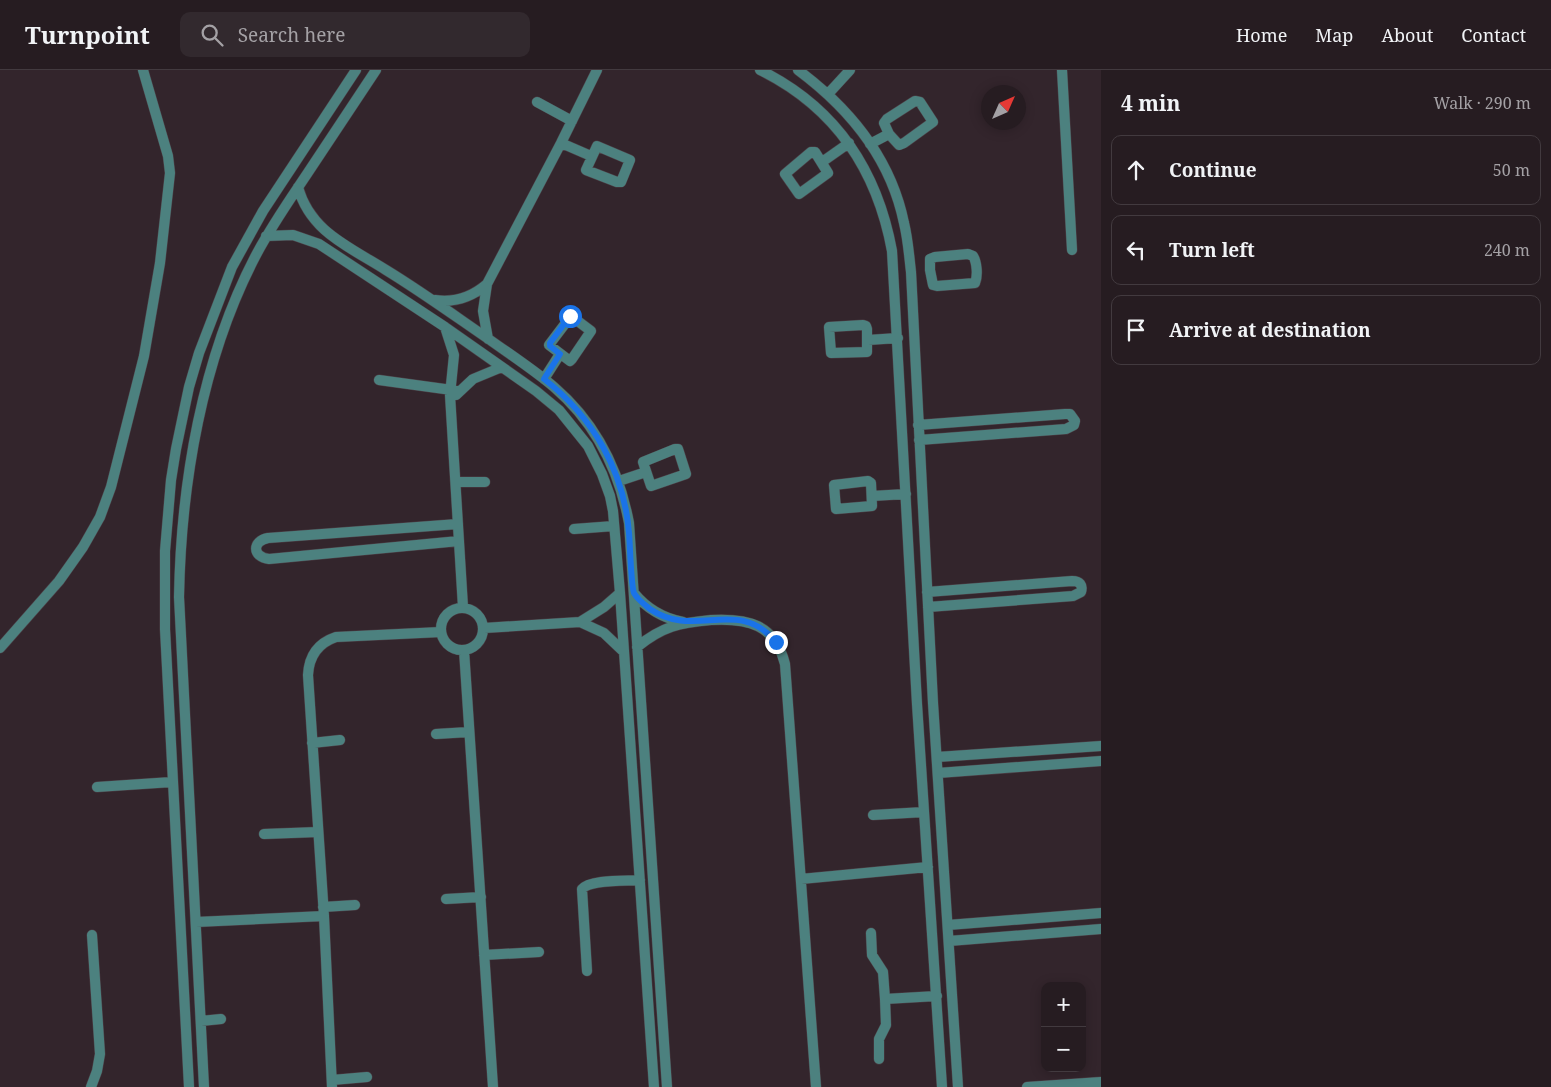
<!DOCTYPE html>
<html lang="en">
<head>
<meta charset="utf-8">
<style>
  body { margin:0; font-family:"Noto Serif",serif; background:#32292e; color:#f1f3f6 }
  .controls { position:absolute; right:15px; bottom:15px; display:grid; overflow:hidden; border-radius:10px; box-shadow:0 2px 12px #0003 }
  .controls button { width:45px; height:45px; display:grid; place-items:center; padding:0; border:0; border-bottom:1px solid #423a3f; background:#261c21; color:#f1f3f6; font:25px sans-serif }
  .compass { position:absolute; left:981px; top:15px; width:45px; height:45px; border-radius:50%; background:#261c21; box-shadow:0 2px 12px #0003; rotate:45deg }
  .stop { position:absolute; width:15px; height:15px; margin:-11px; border:4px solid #1a73e8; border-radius:50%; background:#fff }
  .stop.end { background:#1a73e8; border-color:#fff; box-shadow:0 1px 5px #0008 }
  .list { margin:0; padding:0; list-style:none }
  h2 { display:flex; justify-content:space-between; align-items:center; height:65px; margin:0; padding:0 20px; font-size:21px }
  h2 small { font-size:16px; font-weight:400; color:#a4a1a5 }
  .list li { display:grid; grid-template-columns:32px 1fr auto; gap:15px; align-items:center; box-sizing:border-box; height:70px; margin:0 10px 10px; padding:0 10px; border:1px solid #423a3f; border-radius:10px }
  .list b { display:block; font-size:19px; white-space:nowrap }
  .list em { font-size:16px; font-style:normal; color:#a4a1a5 }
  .icon { flex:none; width:28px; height:28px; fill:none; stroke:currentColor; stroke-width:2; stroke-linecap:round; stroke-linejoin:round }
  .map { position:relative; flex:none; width:1101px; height:1017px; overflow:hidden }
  header { display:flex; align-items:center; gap:30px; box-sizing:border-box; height:70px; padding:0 25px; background:#261c21; border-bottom:1px solid #423a3f }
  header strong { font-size:24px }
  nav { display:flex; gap:28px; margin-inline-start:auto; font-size:18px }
  .search { width:350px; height:45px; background:#32292e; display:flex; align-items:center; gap:12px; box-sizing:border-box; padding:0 18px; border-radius:10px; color:#a4a1a5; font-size:19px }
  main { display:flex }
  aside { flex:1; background:#261c21 }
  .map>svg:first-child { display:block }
</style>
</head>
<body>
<header>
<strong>Turnpoint</strong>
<div class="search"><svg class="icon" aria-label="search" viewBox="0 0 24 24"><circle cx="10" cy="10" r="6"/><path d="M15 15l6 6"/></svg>Search here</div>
<nav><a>Home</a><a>Map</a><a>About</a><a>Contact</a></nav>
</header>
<main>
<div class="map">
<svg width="1101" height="1017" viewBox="0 0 1101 1017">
  <rect width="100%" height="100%" fill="#33252c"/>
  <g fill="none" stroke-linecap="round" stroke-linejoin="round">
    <g stroke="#4d4047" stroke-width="11">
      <path id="street" d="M760 0C835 37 877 99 892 181L917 634 942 1017
        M798 0C849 38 891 89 904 153 908 169 909 185 911 202L933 633 958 1017
        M1062 0 1072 180
        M828 24 850 0
        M915 31 920 32 933 52 904 73 899 75 889 64 884 53 887 49Z
        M537 32 572 51
        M561 73 591 86
        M870 74 889 64
        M597 76 630 90 621 112H617L586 100Z
        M811 82H815L828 103 799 124 785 104Z
        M822 92 849 73
        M298 117C310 162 350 177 386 200 422 222 455 246 490 270 511 285 534 300 554 317 596 353 619 400 629 453L667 1017
        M266 166 293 165 319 174 445 257 536 321 559 340 588 376 602 404 610 426 613 441 620 523 654 1017
        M968 184 973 186C977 192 978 206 975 213L937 216 933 215 930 200V189L935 187Z
        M435 230C456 233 472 227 487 214
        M571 246 591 261 572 289 570 291 549 275Z
        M863 255 866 256 867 259V282L831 283 829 257Z
        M445 257 454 285 450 325 463 537
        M488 269 483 241 487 214 561 73 597 0
        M868 270 898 268
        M544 309 560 284
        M379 310 459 321
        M456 325 473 309 502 297
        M918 355 1065 344H1070L1075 351 1074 355 1066 359 919 370
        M675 379H678L679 382 686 404 651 416 643 392Z
        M619 411 646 402
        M868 411 871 413 872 436 836 439 834 415Z
        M456 412H485
        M872 426 906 424
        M458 454 268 468C252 471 252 487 269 489L459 471
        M574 459 614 456
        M927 522 1072 511C1080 511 1083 515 1081 522L1073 526 928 537
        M634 523C647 539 662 548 683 552
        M441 559a21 21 0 1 1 42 0a21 21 0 1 1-42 0Z
        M580 552 604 537 620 523
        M484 558 580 552 604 563 624 582
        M637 577C663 556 679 553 711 550 748 548 775 554 785 594L816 1017
        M0 578 59 511 83 477 100 447 111 417 144 286 160 193 170 103 168 86 143 0
        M464 580 493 1017
        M436 664 469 662
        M312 673 340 670
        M937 687 1101 676
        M938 703 1101 691
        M97 717 172 712
        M873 745 924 742
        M264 764 318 762
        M801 809 928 797
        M446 829 481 827
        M323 837 355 835
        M196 852 324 846
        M948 855 1101 843
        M871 863 872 885 883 902 885 929 886 955 879 969V989
        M949 871 1101 859
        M484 885 539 882
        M587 901 582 819C590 809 626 811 640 810
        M885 929 937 926
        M201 951 221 949
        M332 1010 367 1007
        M91 1017 97 1001 100 984 92 865
        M189 1017 165 559V481L171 410 176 379 189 317 199 283 232 197 263 141 356 0
        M204 1017 179 527C181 413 202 289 255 187 270 158 289 131 307 104 330 69 353 35 376 0
        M332 1017 324 846 308 605C309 586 318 573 336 567L441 562
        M1027 1017 1101 1012"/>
    </g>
    <use href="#street" stroke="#4c817f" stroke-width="10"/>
  </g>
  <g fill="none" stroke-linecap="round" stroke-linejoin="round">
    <path stroke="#1a73e8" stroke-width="6" d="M570 246 550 273V276L560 284 544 309C593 347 624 401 629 463 630 474 631 516 634 523 637 529 645 535 650 539 695 570 738 526 776 572"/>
  </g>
</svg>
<div class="controls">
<button>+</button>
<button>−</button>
</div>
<svg class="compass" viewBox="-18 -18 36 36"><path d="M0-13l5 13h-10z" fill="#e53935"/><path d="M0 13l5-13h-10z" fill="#a4a1a5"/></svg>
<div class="stop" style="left:570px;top:246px"></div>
<div class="stop end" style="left:776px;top:572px"></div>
</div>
<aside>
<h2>4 min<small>Walk · 290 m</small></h2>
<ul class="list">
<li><svg class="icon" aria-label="ahead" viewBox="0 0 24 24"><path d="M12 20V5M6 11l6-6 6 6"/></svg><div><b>Continue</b></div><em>50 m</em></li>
<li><svg class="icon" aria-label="left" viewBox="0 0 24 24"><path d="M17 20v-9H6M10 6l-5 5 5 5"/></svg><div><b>Turn left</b></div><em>240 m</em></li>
<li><svg class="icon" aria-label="arrive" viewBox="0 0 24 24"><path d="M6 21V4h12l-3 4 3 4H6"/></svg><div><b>Arrive at destination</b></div></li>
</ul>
</aside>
</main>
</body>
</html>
